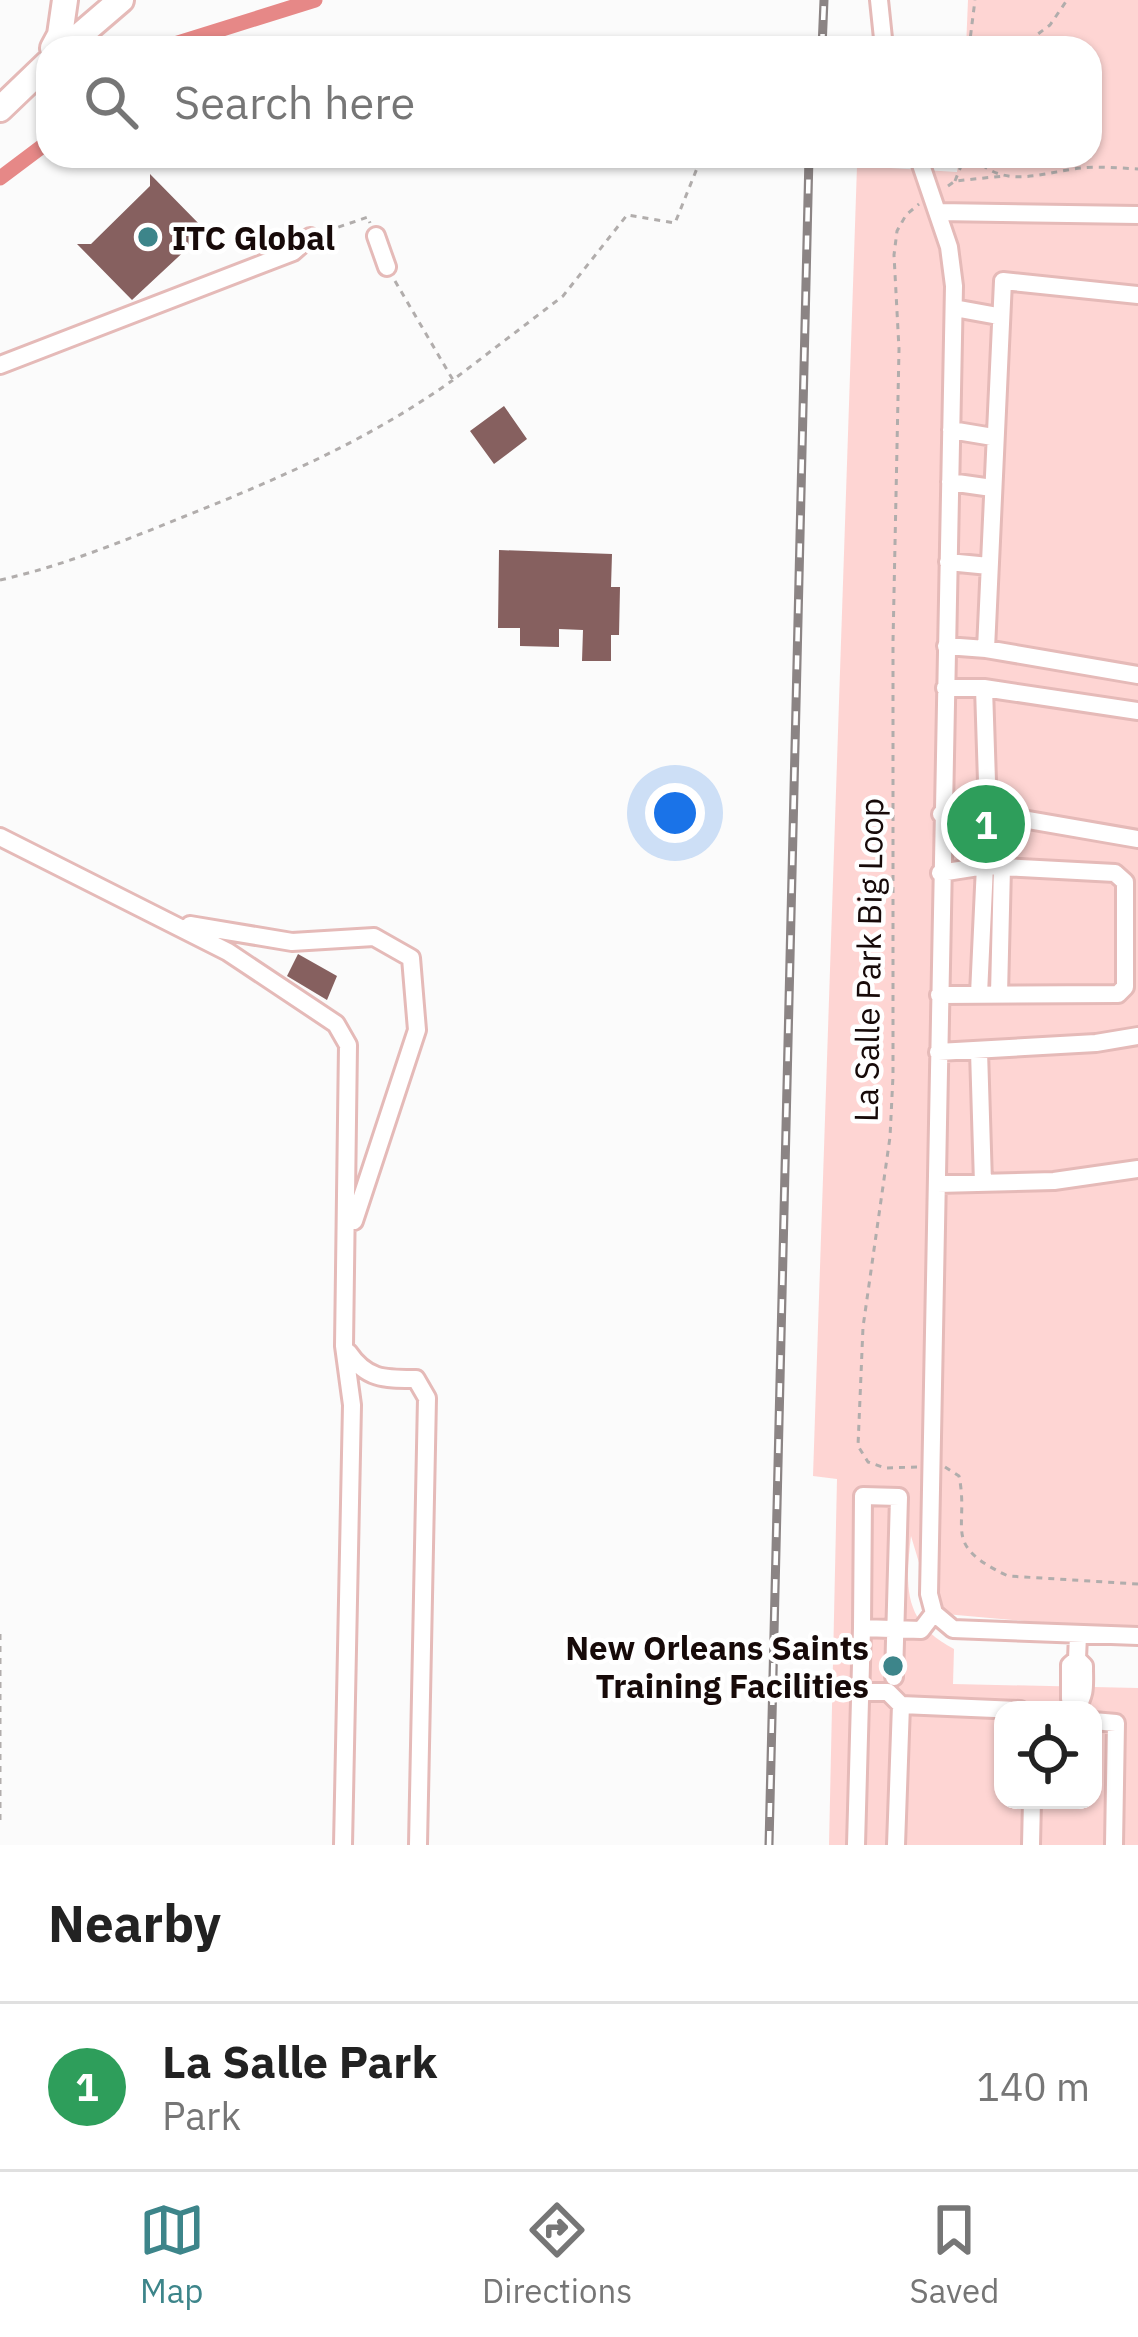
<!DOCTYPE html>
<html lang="en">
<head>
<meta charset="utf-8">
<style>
  body { margin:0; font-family:"IBM Plex Sans",sans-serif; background:#f6f6f6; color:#222 }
  .controls { position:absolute; right:36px; bottom:36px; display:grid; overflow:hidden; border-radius:24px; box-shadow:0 3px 9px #0004 }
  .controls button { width:108px; height:108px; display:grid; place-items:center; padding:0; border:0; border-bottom:3px solid #e0e0e0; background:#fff; color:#222; font:60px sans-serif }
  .you { position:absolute; left:675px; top:813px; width:42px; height:42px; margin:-30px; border:9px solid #fff; border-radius:50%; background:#1a73e8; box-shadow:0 0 0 18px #1a73e833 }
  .badge { display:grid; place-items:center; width:78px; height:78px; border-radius:50%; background:#3d858a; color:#fff; font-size:39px; font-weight:700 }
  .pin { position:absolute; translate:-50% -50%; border:6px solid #fff; box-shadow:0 3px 12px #0006 }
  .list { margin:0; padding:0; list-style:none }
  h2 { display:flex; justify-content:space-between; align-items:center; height:156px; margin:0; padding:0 48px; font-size:51px }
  h2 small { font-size:39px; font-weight:400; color:#767676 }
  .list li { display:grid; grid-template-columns:78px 1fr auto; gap:36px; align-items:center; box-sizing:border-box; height:168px; padding:0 48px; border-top:3px solid #e0e0e0 }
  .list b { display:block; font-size:45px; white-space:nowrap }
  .list p { margin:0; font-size:39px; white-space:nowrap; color:#767676 }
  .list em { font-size:39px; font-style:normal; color:#767676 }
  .icon { flex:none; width:66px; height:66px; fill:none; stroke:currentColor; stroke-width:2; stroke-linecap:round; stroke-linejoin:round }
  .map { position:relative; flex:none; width:1138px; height:1845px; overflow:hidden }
  .search { position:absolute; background:#fff; box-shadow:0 3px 9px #0004; left:36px; right:36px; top:36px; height:132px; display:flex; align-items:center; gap:30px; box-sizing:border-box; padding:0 42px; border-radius:36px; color:#767676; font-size:45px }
  .sheet { height:324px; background:#fff }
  nav { display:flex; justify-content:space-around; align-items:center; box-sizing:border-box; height:168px; border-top:3px solid #e0e0e0; background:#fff; font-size:33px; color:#767676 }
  nav a { display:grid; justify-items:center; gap:6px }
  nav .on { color:#3d858a }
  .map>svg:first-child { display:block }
</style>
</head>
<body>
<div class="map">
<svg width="1138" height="1845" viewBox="0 0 1138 1845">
  <rect width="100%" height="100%" fill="#fbfbfb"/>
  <path fill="#fed5d3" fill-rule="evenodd" d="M968 0H1138V1631L934 1613 911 1536C905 1587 903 1623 954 1649L953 1684 1138 1688V1845H829L837 1479 813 1476 857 166 957 172 959 156H1090V48H966ZM1003 1710H1093V1800H1003Z"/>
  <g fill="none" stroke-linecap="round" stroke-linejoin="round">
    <path stroke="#e68887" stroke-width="15" d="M162 48 315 0
      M0 178 48 142"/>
  </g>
  <path fill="#86605f" d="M150 174 206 231 132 300 77 244H91L150 186Z
    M504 406 527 439 494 464 470 431Z
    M499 550 612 554 611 587H620L619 635H611V661H582L583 630 559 629V647L520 646V628H498Z
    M298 954 337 976 327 1000 287 976Z"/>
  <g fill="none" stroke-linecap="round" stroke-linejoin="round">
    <g stroke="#e5bab8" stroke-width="22">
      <path id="minor" d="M879 0 884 48
        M918 156 949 247 954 286 929 1594 934 1613 953 1629 1138 1636
        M938 212 1138 215
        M376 236 387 267
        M954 308 998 316
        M0 365 293 252 310 237
        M951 430 993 437
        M950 482 992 488
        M948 562 989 566
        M946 646 986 649 1138 675
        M986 649 1003 281 1138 295
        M945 688H984L1138 711
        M984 688 988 813
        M941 814 988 813 1138 839
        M0 837 228 952 336 1024 348 1045 344 1346 352 1405 343 1845
        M190 925 292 942 374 937 411 958 417 1030 354 1221
        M979 994 985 866
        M999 994 1002 867
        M939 995 1118 994 1125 987V882L1115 873 985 866 940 873
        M979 1051 983 1183
        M938 1052 1096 1043 1138 1036
        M937 1184 1054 1181 1138 1169
        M348 1352C367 1380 385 1379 416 1379L427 1398 418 1845
        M862 1628 863 1496 899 1497 894 1677
        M861 1692H888L901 1705 1020 1710
        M1076 1707 1070 1699V1665L1077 1659 1078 1635
        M1076 1710C1086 1691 1084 1689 1084 1666L1077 1659
        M1093 1721 1116 1723 1114 1845
        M856 1845 862 1628 921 1630 934 1613
        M896 1845 901 1705
        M1031 1845 1032 1800"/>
    </g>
    <g stroke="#e5bab8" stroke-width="30">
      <path id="highway" d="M53 48 60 35 65 0
        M65 48 121 0
        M0 109 48 63"/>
    </g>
    <path stroke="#b1adac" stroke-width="3" stroke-dasharray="6 6" stroke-linecap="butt" d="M969 48 975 0
      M1019 48 1050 25 1067 0
      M974 156C1001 191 1044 172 1081 168 1099 166 1119 168 1138 169
      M955 181 965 156
      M948 186 955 181 1004 176
      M327 231 368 217 370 223
      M395 281 453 380 563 296 627 215 675 223 702 156
      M0 580C63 566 123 541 183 517 278 479 369 440 453 380
      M917 1467 885 1468 868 1462 858 1446 863 1327 890 1137 893 1076V642L899 349 894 255 897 231 906 215 919 204
      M945 1467 959 1476C970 1530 940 1544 1008 1576L1138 1584
      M0 1634V1826"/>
    <use href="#minor" stroke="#fff" stroke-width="16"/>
    <use href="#highway" stroke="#fff" stroke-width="24"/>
    <g stroke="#8b8484" stroke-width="9">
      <path id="rail" d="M822 48 824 0
        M769 1845 809 156"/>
    </g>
    <use href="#rail" stroke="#fff" stroke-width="4.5" stroke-dasharray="14" stroke-linecap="butt"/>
  </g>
  <g fill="#3d858a" stroke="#fff" stroke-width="4.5">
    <circle cx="148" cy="237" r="12"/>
    <circle cx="893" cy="1666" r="12"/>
  </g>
  <g text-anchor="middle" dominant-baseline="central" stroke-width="9" stroke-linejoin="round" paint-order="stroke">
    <g font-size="33" font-weight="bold" fill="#170a09" stroke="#fff" text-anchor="start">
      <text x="172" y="237">ITC Global</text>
      <text x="869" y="1647" text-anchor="end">New Orleans Saints<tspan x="869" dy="38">Training Facilities</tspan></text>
    </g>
    <g font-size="33" fill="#170a09" stroke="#fff">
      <text transform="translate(868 960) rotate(-89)">La Salle Park Big Loop</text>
    </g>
  </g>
</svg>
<div class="controls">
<button><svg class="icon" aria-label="locate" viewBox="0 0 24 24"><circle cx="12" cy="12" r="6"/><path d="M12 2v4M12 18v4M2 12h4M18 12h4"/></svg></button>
</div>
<div class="you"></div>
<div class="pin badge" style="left:986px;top:824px;background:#2e9e5b">1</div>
<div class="search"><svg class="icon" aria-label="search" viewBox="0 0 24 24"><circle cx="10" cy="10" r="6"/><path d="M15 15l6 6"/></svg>Search here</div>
</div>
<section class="sheet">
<h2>Nearby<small></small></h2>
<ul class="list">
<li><span class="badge" style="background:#2e9e5b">1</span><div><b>La Salle Park</b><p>Park</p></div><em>140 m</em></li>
</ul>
</section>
<nav>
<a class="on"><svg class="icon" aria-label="map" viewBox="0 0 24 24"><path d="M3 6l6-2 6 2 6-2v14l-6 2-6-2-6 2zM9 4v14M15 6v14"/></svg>Map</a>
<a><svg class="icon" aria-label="directions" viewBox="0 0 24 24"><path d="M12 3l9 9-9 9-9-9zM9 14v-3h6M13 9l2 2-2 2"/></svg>Directions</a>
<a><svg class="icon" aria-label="saved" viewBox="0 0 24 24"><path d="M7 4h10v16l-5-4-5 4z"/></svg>Saved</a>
</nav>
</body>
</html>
